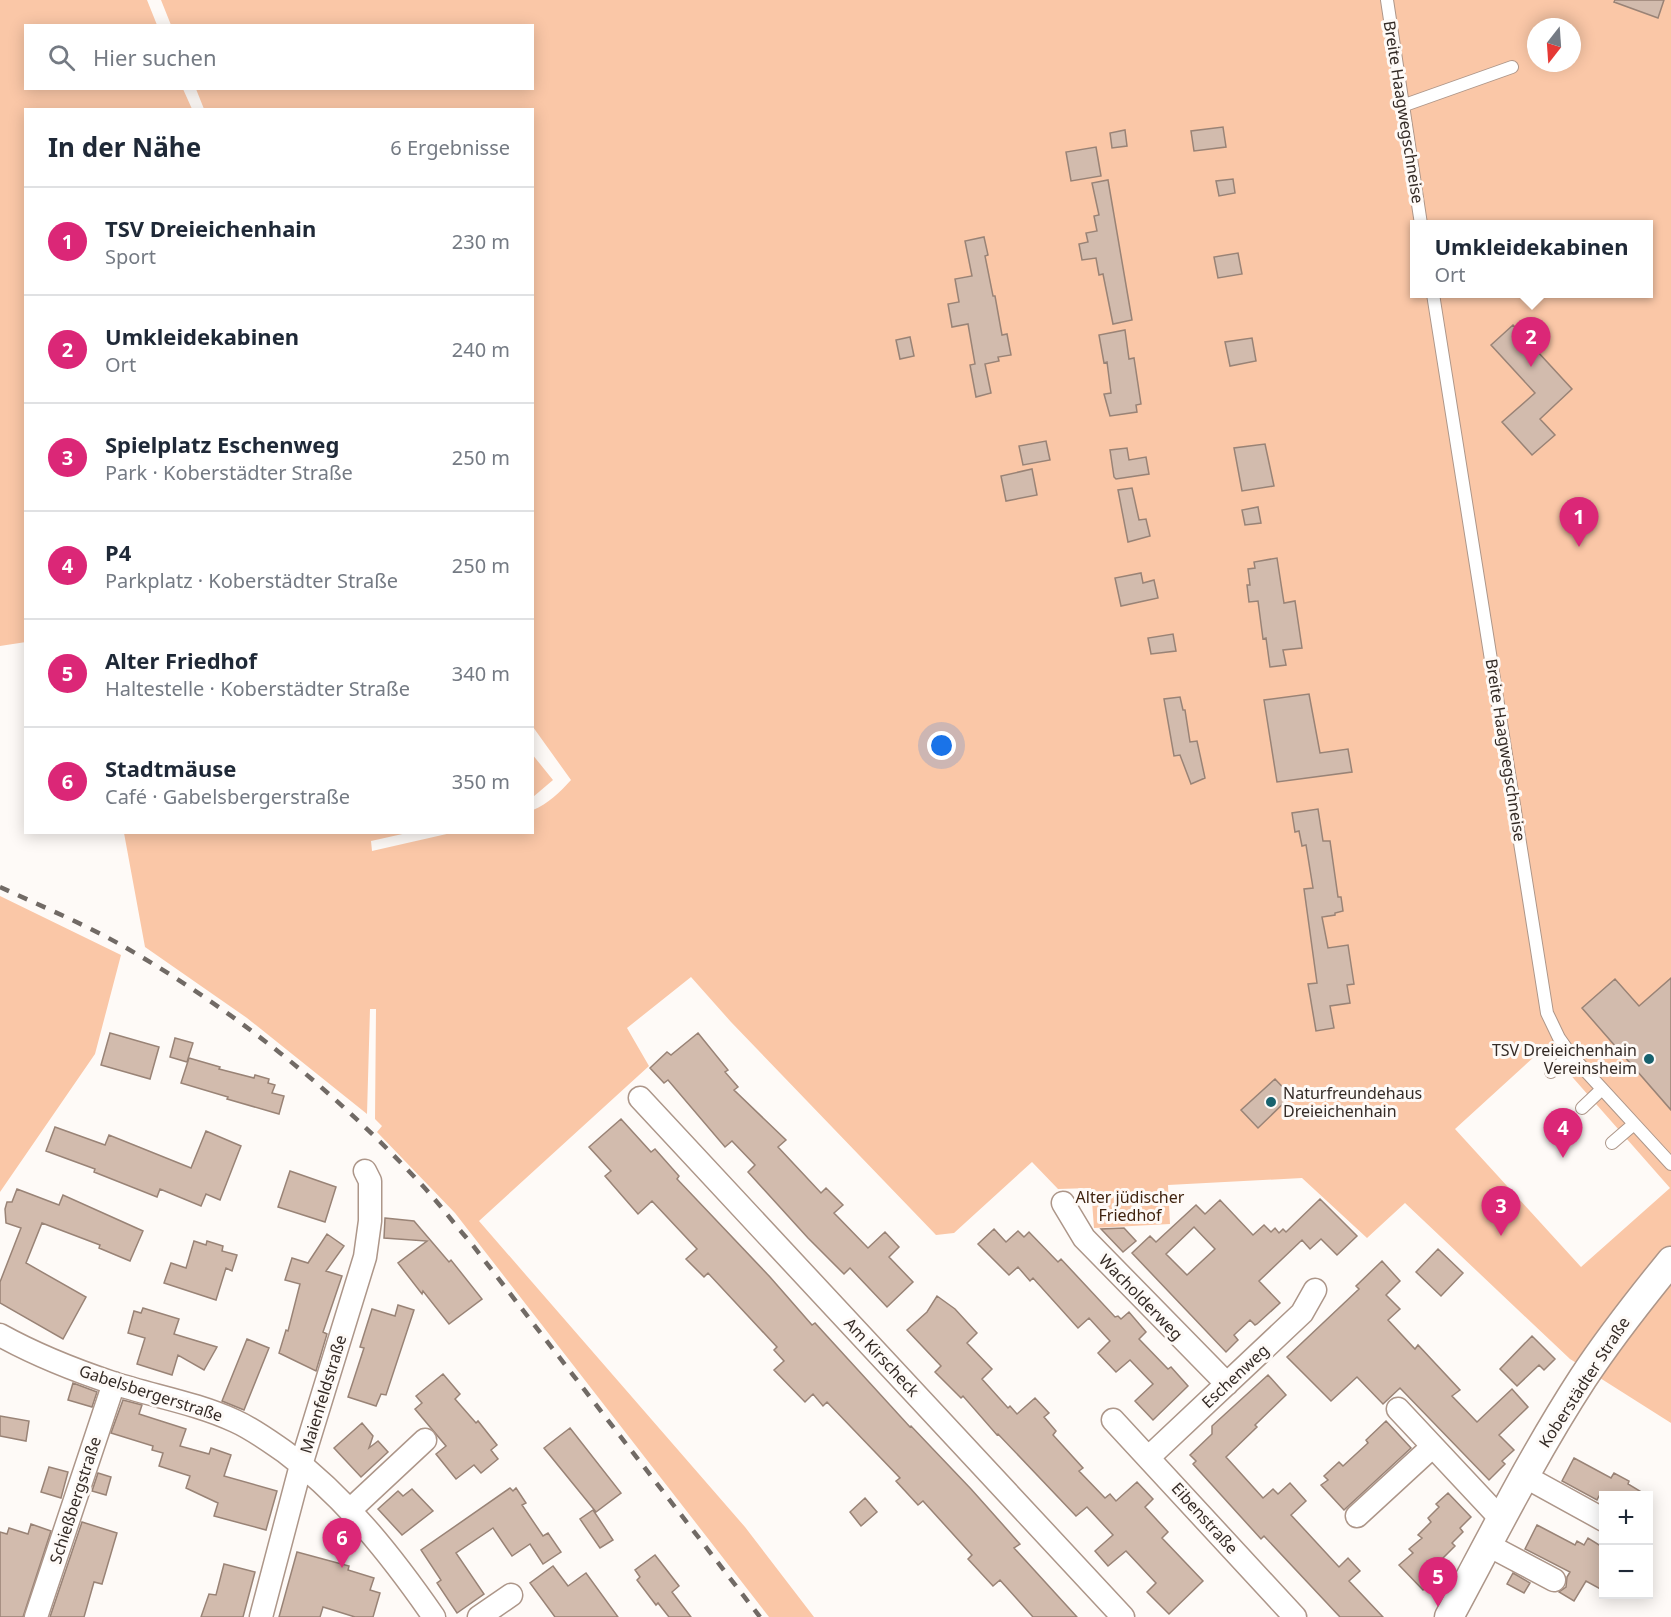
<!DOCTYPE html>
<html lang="de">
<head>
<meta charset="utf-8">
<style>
  body { margin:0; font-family:"Noto Sans",sans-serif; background:#f2f2f3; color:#1f2937 }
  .controls { position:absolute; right:18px; bottom:18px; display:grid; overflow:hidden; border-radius:0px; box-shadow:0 3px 15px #0003 }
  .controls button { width:54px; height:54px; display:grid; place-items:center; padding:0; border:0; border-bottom:2px solid #e0e1e3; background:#fff; color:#1f2937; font:30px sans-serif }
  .compass { position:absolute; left:1527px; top:18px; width:54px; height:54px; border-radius:50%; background:#fff; box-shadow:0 3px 15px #0003; rotate:197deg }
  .you { position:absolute; left:942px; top:746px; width:21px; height:21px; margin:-15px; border:4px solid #fff; border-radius:50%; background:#1a73e8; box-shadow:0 0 0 9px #1a73e833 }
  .badge { display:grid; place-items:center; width:39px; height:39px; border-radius:50%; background:#db2777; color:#fff; font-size:20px; font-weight:700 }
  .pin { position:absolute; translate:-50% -50px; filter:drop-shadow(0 2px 3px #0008) }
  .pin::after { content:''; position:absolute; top:32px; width:21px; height:18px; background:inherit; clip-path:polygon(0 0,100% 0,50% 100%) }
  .popup { position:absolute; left:1410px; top:220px; width:243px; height:78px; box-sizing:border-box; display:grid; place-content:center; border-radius:0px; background:#fff; filter:drop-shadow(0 2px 4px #0005); font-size:20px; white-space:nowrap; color:#747a83 }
  .popup b { font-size:22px; color:#1f2937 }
  .popup::after { content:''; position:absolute; left:50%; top:100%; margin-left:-12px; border:12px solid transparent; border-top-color:#fff }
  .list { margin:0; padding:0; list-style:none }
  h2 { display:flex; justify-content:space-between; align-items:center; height:78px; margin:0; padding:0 24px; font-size:26px }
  h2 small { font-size:20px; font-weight:400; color:#747a83 }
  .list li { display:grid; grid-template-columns:39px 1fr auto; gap:18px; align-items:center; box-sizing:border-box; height:108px; padding:0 24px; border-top:2px solid #e0e1e3 }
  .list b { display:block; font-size:22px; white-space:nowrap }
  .list p { margin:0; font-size:20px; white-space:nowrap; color:#747a83 }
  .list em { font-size:20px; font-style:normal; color:#747a83 }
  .icon { flex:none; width:33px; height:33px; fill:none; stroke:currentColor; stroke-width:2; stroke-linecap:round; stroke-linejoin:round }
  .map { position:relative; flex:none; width:1671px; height:1617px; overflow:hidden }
  .search { position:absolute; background:#fff; box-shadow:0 3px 15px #0003; left:24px; top:24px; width:510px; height:66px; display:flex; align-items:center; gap:15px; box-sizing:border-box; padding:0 21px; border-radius:0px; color:#747a83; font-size:22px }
  .panel { position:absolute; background:#fff; box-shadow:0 3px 15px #0003; left:24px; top:108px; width:510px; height:726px; border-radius:0px }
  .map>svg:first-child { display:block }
</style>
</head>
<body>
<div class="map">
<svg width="1671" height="1617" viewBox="0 0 1671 1617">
  <rect width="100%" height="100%" fill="#fefaf7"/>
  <path fill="#fac7a7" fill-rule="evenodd" d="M0 0H147L157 25 26 26V88L183 89 192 109 26 110V642L0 646Z
    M161 0H1671V1423L1570 1359 1405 1203 1367 1238 1302 1178 1168 1185 1170 1224 1094 1228 1091 1188 1058 1189 1032 1162 954 1233 936 1235 731 1022 691 977 627 1028 649 1066 479 1221 745 1527 814 1617H769L455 1213 377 1132 382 1126 375 1119 376 1009H370L367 1114 247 1018 145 947 124 833H407L371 841 372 851 451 833 532 832 533 810C548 804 560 792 571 780L533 727 532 110 204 109 196 89 532 88V26L171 25ZM1536 27H1572V63H1536ZM1414 224H1648V294H1414ZM1547 1045 1567 1071 1670 1188 1581 1267 1455 1129Z
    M532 754 553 780 533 797H532Z
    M0 896 121 955 95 1054 0 1192Z"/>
  <path fill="#d2bbad" stroke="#998376" stroke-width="1.5" fill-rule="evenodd" d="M1615 0H1664L1658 18 1614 2Z
    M1223 127 1226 147 1194 151 1191 131Z
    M1125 130 1127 146 1112 148 1110 133Z
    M1096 147 1101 176 1071 181 1066 152Z
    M1233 179 1235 193 1219 196 1216 181Z
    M1108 180 1132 320 1113 324 1103 274 1099 275 1096 258 1082 260 1079 244 1088 242 1086 233 1097 231 1094 216 1099 215 1092 183Z
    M984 237 988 255 985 256 993 296H995L1002 335 1007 334 1011 355 998 357 999 361 985 364 991 393 976 397 970 365 975 364 968 324 952 327 948 304 959 302 955 279 972 276 965 241Z
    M1238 253 1242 274 1218 278 1214 257Z
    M1513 325 1572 389 1540 419 1555 435 1532 455 1502 422 1535 393 1491 345Z
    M1125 330 1129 359 1134 358 1141 404 1136 405 1137 412 1110 416 1104 394 1111 393 1107 362 1104 363 1099 335Z
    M910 337 914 356 900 359 896 340Z
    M1252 338 1256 361 1230 366 1225 342Z
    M1046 441 1050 460 1023 465 1019 446Z
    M1265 444 1274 486 1242 491 1234 448Z
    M1127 448 1129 460 1146 457 1149 474 1116 479 1114 477 1110 450Z
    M1032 469 1037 495 1006 501 1001 476Z
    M1132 488 1139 520 1146 519 1150 536 1128 542 1118 490Z
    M1258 507 1261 523 1245 525 1242 510Z
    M1277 558 1284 603 1295 601 1302 648 1283 650 1286 665 1270 667 1266 638 1263 639 1258 601 1249 602 1247 585H1250L1248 569 1255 568 1254 562Z
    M1141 573 1143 583 1154 580 1158 598 1121 606 1115 578Z
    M1173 634 1176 651 1151 654 1148 638Z
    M1309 694 1320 753 1348 749 1352 772 1277 782 1264 700Z
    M1180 697 1183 710H1185L1190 742 1197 741 1205 778 1191 784 1180 755 1174 756 1164 699Z
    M1318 809 1323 841H1330L1338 897H1341L1343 911 1335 913V915L1322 917 1328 948 1348 945 1354 984 1347 985 1350 1003 1330 1006 1334 1028 1316 1031 1308 984 1317 983 1304 889 1313 888 1306 845 1302 846 1299 831 1295 832 1292 813Z
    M1671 978V1110L1582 1008 1615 979 1639 1006Z
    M110 1033 159 1047 150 1079 101 1065Z
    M698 1033 728 1070 725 1072 738 1087 734 1090 786 1140 778 1147 821 1193 826 1188 843 1205 834 1213 868 1248 885 1232 899 1247 889 1257 913 1282 887 1307 850 1268 844 1274 808 1238 748 1172 755 1165 732 1141 725 1147 668 1080 664 1083 650 1068 667 1052 671 1055Z
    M175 1038 193 1043 187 1062 170 1057Z
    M189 1058 220 1067 219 1069 254 1078 255 1075 269 1079 268 1083 275 1085 272 1093 284 1096 279 1114 227 1099 228 1097 181 1083Z
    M1275 1079 1291 1096 1258 1128 1241 1110Z
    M621 1119 651 1152 655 1149 679 1176 677 1179 770 1277 812 1325 815 1323 910 1427 911 1426 971 1489 1020 1544 1014 1548 1077 1617H1033L1000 1580 993 1586 968 1559 972 1555 923 1501 918 1505 896 1481 900 1478 827 1402 823 1406 813 1394 805 1402 774 1370 784 1361 774 1350 777 1347 708 1273 704 1277 686 1259 697 1249 652 1201 638 1214 605 1176 611 1171 589 1147Z
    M55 1127 105 1145 109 1135 191 1168 206 1131 241 1146 220 1200 206 1194 201 1206 160 1189 157 1197 94 1172 95 1169 46 1151Z
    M290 1171 336 1187 325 1222 278 1207Z
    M17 1189 59 1205 63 1195 143 1231 130 1261 99 1248 100 1245 42 1223 26 1263 86 1297 63 1339 0 1303V1282L21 1228 6 1223 5 1209 7 1202H12Z
    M1320 1199 1357 1236 1337 1255 1321 1239 1310 1249 1302 1240 1259 1281 1280 1303 1257 1324 1255 1325 1250 1320 1234 1335 1238 1340 1226 1352 1132 1253 1150 1236 1156 1242 1196 1205 1205 1214 1220 1200 1253 1235 1264 1225 1271 1232 1275 1228 1279 1233 1283 1229 1286 1232ZM1194 1227 1215 1249 1187 1275 1166 1254Z
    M385 1218 414 1221 449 1262 451 1260 482 1299 449 1324 423 1291 422 1294 398 1263 427 1241 384 1238Z
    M1124 1228 1136 1241 1123 1252 1101 1229Z
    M994 1229 1006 1242 1018 1231 1024 1237 1029 1232 1058 1262 1061 1259 1115 1317 1118 1316 1121 1319 1129 1312 1146 1332 1139 1339 1168 1369 1171 1367 1188 1386 1153 1420 1135 1401 1153 1384 1130 1360 1116 1372 1098 1353 1110 1341 1089 1318 1078 1328 1033 1278 1030 1281 1018 1267 1009 1275 978 1244Z
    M327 1234 344 1246 326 1271 342 1276 323 1332 327 1334 316 1371 279 1353 286 1330 288 1331 300 1284 285 1280 292 1258 308 1263Z
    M194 1241 206 1245 207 1241 223 1246 222 1251 237 1255 232 1271 226 1268 216 1300 164 1283 171 1263 186 1268Z
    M1438 1249 1463 1273 1441 1296 1416 1272Z
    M1382 1261 1400 1281 1386 1295 1400 1309 1388 1320 1415 1349 1418 1345 1460 1390 1452 1396 1477 1422 1512 1389 1528 1407 1499 1435 1514 1450 1502 1461 1505 1464 1489 1480 1400 1388 1383 1404 1357 1377 1331 1401 1287 1357 1359 1289 1356 1286Z
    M937 1296 955 1309 977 1333 967 1343 992 1369 982 1379 1008 1408 1010 1406 1017 1414 1035 1398 1049 1413 1044 1417 1056 1431 1053 1435 1083 1468 1079 1471 1105 1498 1110 1494 1116 1501 1137 1482 1153 1499 1145 1507 1168 1532 1162 1538 1203 1581 1169 1614 1147 1592 1156 1583 1126 1551 1108 1566 1095 1551 1113 1535 1087 1507 1076 1516 998 1434 997 1435 963 1396 961 1398 935 1372 941 1366 907 1330 927 1312Z
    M398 1305 414 1310 386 1395 381 1394 376 1406 348 1397 364 1348 360 1347 372 1309 395 1316Z
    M143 1308 179 1319 174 1334 217 1347 204 1370 178 1355 172 1375 137 1364 145 1338 128 1333 134 1311 141 1313Z
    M1532 1336 1555 1359 1544 1370 1539 1365 1517 1386 1500 1369Z
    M247 1339 269 1348 244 1410 222 1401Z
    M443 1374 460 1394 455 1399 476 1423 478 1421 497 1445 491 1450 498 1459 481 1473 474 1465 456 1479 436 1454 446 1446 415 1409 422 1403 416 1396Z
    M1268 1375 1286 1395 1255 1425 1257 1427 1226 1457 1263 1498 1273 1489 1278 1494 1290 1483 1306 1501 1291 1515 1339 1567 1348 1558 1360 1571 1349 1581 1383 1617H1340L1264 1536 1261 1539 1193 1464 1196 1461 1190 1455 1212 1434V1426Z
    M73 1383 97 1392 92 1407 68 1400Z
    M123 1400 142 1405 139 1414 186 1429 180 1446 209 1454 211 1448 231 1455 224 1476 277 1491 266 1530 214 1516 218 1503 186 1488 190 1476 159 1466 163 1453 152 1450 153 1446 111 1433Z
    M0 1416 29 1421 26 1441 0 1436Z
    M1386 1421 1411 1448 1344 1510 1321 1485 1328 1480 1324 1476 1339 1462 1343 1466 1368 1443 1366 1440Z
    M362 1423 373 1436 369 1448 378 1441 388 1452 361 1477 334 1448Z
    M570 1428 621 1493 596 1512 544 1448Z
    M1574 1458 1611 1478 1614 1473 1629 1481 1628 1484 1648 1496H1599L1597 1500 1562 1481Z
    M49 1467 68 1472 61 1498 41 1492Z
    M98 1473 111 1477 106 1495 92 1491Z
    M510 1488 513 1491 516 1488 526 1503 522 1505 543 1536 548 1533 561 1552 543 1564 530 1544 512 1556 493 1528 456 1553 484 1594 457 1613 437 1583 441 1580 421 1550Z
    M412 1489 433 1511 402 1535 378 1509 398 1491 403 1496Z
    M1448 1493 1471 1517 1460 1528 1463 1532 1452 1543 1455 1546 1442 1559 1445 1562 1433 1574 1436 1578 1423 1590 1399 1565 1413 1553 1409 1549 1422 1538 1418 1535 1431 1522 1428 1518 1439 1507 1436 1504Z
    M865 1498 877 1512 861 1526 850 1512Z
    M593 1510 613 1540 600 1548 580 1519Z
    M82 1522 117 1533 102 1584 94 1582 84 1617H50Z
    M31 1524 51 1531 23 1617H0V1532L7 1534 9 1528 28 1534Z
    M1537 1525 1575 1545 1577 1541 1584 1545 1588 1538 1604 1548V1591L1586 1581 1574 1601 1559 1592 1566 1587 1567 1577 1570 1572 1525 1549Z
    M297 1552 349 1566 348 1570 374 1578 370 1590 380 1593 373 1617H355L323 1607 320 1617H279Z
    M655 1555 679 1586 672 1592 691 1617H669L658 1603 656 1605 637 1580 640 1577 635 1570Z
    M224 1564 255 1572 243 1617H201L209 1594 216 1595Z
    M553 1566 568 1586 586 1573 618 1617H555L530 1583Z
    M1513 1573 1530 1583 1524 1593 1507 1584Z"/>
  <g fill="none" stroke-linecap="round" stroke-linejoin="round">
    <g stroke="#ad9689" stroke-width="14">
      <path id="service" d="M1387 0 1421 224
        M1402 106 1512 67
        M1433 294 1547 1013 1559 1038 1571 1055 1671 1164
        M1551 1072 1571 1055
        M1582 1108 1602 1089
        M1612 1143 1634 1124"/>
    </g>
    <g stroke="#ad9689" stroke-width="25">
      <path id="minor" d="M640 1098 1123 1617
        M1063 1203 1084 1238 1227 1384
        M0 1335C36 1355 74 1370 113 1383 153 1396 196 1403 235 1421 253 1429 269 1441 285 1452 345 1497 391 1555 434 1617
        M1398 1409 1501 1519
        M1113 1420 1295 1617
        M1149 1457 1302 1313 1315 1290
        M1524 1476 1604 1520
        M350 1510 425 1440
        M1357 1516 1432 1447
        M1488 1545 1554 1580
        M36 1617 114 1383
        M261 1617 301 1465 365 1257 370 1221V1181L365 1171
        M479 1617 511 1595"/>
    </g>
    <g stroke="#ad9689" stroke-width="31">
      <path id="tertiary" d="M1449 1617C1492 1537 1533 1455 1583 1378 1610 1337 1640 1299 1671 1261"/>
    </g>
    <use href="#service" stroke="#fff" stroke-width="12"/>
    <use href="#minor" stroke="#fff" stroke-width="22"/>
    <use href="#tertiary" stroke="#fff" stroke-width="28"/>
    <path stroke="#716a65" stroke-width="4.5" stroke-dasharray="10 10" stroke-linecap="butt" d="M0 887C41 906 84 924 123 946 234 1010 334 1090 421 1184 439 1203 454 1224 471 1243L760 1617"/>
  </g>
  <g fill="#17626e" stroke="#fefaf7" stroke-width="2">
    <circle cx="1649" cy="1059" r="6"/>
    <circle cx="1271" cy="1102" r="6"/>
  </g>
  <g text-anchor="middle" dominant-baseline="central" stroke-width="6" stroke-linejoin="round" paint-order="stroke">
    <g font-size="16" fill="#342b26" stroke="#fefaf7">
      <text transform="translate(1404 112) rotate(81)">Breite Haagwegschneise</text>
      <text transform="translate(1506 750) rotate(81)">Breite Haagwegschneise</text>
      <text transform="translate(1141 1297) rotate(46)">Wacholderweg</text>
      <text transform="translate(882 1357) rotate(47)">Am Kirscheck</text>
      <text transform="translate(1235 1376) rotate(-43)">Eschenweg</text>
      <text transform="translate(1584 1382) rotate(-57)">Koberstädter Straße</text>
      <text transform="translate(151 1393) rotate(18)">Gabelsbergerstraße</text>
      <text transform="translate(323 1394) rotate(-73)">Maienfeldstraße</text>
      <text transform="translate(75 1500) rotate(-72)">Schießbergstraße</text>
      <text transform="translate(1205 1518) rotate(48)">Eibenstraße</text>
    </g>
    <g font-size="16" fill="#342b26" stroke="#fefaf7" text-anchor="end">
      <text x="1637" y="1050">TSV Dreieichenhain<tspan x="1637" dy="18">Vereinsheim</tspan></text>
      <text x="1283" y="1093" text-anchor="start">Naturfreundehaus<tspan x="1283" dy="18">Dreieichenhain</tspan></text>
    </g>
    <g font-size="16" fill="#40230f" stroke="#fefaf7">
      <text x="1130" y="1197">Alter jüdischer<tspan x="1130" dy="18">Friedhof</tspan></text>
    </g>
  </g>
</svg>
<div class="controls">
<button>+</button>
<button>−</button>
</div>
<svg class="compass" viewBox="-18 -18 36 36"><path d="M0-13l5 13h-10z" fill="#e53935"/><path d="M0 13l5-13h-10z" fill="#747a83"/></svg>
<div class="you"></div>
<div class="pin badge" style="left:1579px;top:547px">1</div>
<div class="pin badge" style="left:1531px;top:367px">2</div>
<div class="popup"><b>Umkleidekabinen</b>Ort</div>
<div class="pin badge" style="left:1501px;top:1236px">3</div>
<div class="pin badge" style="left:1563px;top:1158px">4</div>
<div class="pin badge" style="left:1438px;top:1607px">5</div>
<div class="pin badge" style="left:342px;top:1568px">6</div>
<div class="search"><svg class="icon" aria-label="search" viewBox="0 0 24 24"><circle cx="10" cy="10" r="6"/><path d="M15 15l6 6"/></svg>Hier suchen</div>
<section class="panel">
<h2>In der Nähe<small>6 Ergebnisse</small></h2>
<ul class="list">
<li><span class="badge">1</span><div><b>TSV Dreieichenhain</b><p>Sport</p></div><em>230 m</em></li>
<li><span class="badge">2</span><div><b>Umkleidekabinen</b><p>Ort</p></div><em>240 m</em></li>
<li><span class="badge">3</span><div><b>Spielplatz Eschenweg</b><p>Park · Koberstädter Straße</p></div><em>250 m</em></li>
<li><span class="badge">4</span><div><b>P4</b><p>Parkplatz · Koberstädter Straße</p></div><em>250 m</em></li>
<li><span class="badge">5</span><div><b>Alter Friedhof</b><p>Haltestelle · Koberstädter Straße</p></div><em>340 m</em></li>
<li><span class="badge">6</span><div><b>Stadtmäuse</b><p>Café · Gabelsbergerstraße</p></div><em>350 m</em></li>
</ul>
</section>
</div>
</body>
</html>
